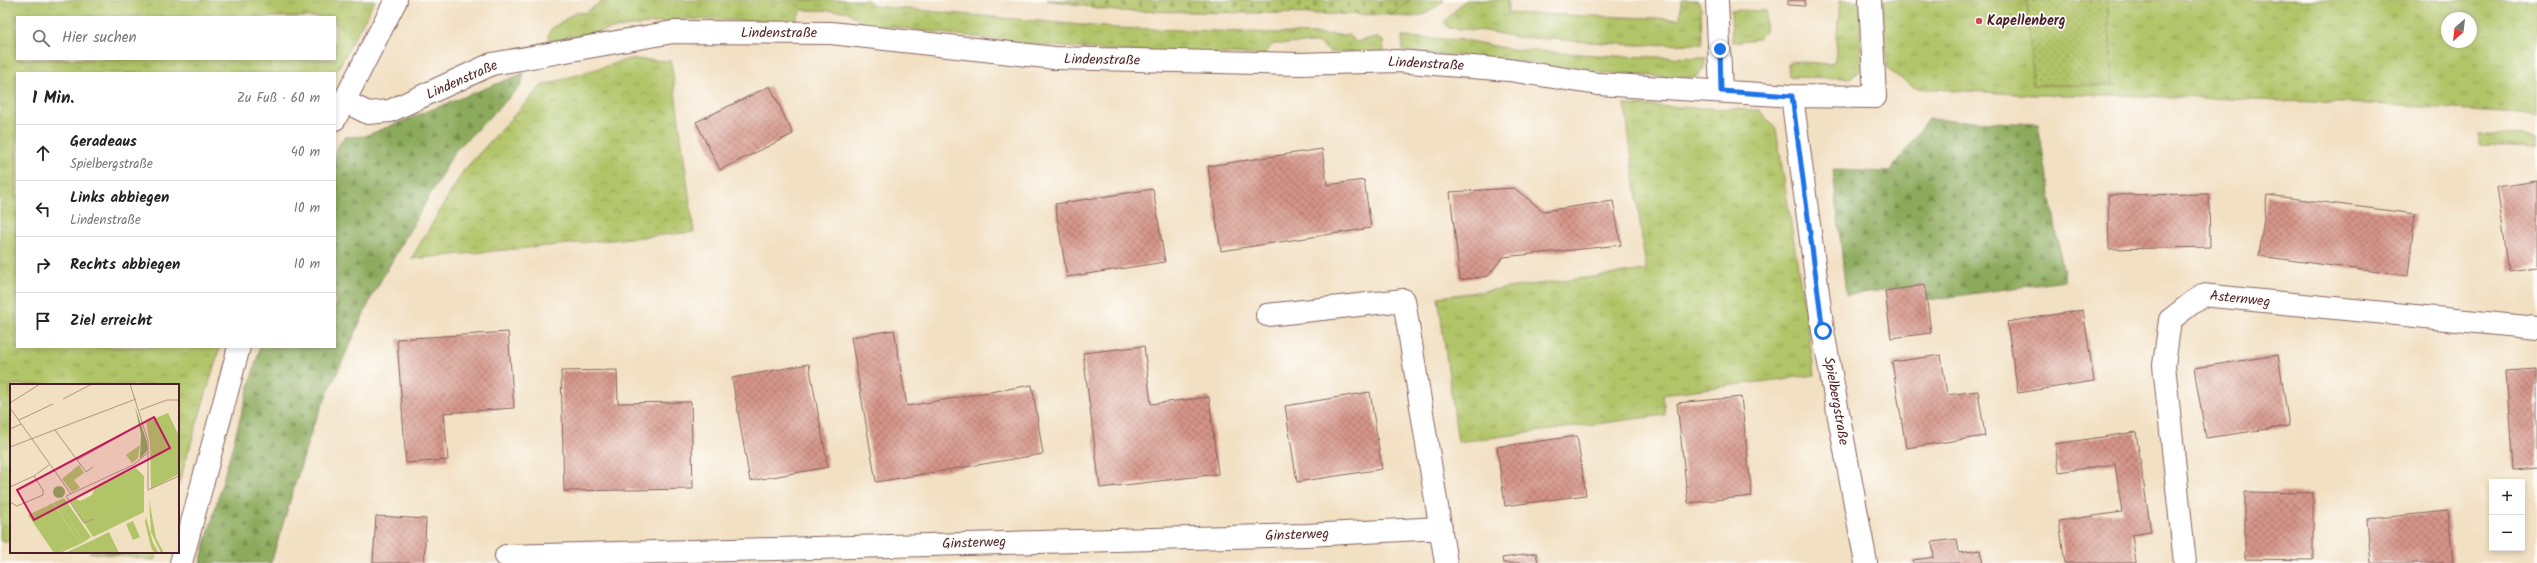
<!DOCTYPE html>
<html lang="de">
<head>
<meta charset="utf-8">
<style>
  body { margin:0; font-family:Kalam,sans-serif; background:#f2f2f2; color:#222 }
  .controls { position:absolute; right:12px; bottom:12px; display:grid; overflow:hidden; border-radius:0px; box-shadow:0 2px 6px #0003 }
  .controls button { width:36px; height:36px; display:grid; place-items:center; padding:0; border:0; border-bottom:1px solid #e0e0e0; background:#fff; color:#222; font:20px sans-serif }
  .compass { position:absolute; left:2441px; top:12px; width:36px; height:36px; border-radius:50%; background:#fff; box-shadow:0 2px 6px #0003; rotate:208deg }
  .stop { position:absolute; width:12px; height:12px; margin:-9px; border:3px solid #1a73e8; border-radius:50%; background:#fff }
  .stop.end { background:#1a73e8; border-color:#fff; box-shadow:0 1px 4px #0008 }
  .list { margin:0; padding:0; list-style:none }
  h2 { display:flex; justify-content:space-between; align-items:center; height:52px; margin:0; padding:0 16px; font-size:17px }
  h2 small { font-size:13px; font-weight:400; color:#767676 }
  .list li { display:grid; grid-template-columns:26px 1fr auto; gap:12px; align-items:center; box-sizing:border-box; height:56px; padding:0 16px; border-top:1px solid #e0e0e0 }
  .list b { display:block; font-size:15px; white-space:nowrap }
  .list p { margin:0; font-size:13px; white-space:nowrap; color:#767676 }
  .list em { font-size:13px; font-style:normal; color:#767676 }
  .icon { flex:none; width:22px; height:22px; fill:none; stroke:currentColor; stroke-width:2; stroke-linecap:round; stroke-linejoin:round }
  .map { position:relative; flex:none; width:2537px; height:563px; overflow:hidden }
  .search { position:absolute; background:#fff; box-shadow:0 2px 6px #0003; left:16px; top:16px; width:320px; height:44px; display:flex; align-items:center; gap:10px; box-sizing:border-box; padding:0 14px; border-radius:0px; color:#767676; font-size:15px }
  .panel { position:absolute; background:#fff; box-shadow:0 2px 6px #0003; left:16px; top:72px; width:320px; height:276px; border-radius:0px }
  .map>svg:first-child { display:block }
</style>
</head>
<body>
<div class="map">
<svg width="2537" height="563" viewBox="0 0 2537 563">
  <defs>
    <pattern id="grass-tufts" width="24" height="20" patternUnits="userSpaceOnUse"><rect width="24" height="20" fill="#b1c467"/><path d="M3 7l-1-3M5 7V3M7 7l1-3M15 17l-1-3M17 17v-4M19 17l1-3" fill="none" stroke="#929f55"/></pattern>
    <pattern id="forest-firs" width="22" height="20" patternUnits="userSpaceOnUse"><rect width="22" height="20" fill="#8caa5c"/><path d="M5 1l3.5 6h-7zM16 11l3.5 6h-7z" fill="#748a4c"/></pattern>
    <pattern id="cemetery-stones" width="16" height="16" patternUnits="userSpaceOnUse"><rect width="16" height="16" fill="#b1c467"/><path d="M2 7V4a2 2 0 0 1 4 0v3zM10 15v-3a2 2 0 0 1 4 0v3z" fill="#929f55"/></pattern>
    <pattern id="park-crowns" width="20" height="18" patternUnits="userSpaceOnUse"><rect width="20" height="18" fill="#b1c467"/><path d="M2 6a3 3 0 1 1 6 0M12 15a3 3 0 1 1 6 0" fill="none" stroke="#929f55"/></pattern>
    <pattern id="garden-dots" width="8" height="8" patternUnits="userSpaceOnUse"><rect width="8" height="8" fill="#b1c467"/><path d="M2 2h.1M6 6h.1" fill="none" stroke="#929f55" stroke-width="1.8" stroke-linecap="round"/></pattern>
    <pattern id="building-cross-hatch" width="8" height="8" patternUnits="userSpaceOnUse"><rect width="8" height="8" fill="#d59488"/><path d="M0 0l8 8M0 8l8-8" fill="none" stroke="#af786f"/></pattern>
  </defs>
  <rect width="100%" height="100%" fill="#fdfcf7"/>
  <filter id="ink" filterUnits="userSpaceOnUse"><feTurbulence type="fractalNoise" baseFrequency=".025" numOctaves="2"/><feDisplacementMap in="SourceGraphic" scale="8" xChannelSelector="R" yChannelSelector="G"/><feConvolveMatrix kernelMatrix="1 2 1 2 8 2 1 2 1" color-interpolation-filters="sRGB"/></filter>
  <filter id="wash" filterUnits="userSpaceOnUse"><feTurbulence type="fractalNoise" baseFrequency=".012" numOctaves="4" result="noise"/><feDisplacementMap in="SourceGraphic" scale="16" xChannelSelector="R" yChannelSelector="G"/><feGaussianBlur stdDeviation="0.9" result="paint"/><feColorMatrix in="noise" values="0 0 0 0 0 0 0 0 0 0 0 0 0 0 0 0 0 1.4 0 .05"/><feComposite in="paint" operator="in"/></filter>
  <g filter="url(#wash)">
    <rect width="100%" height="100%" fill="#f2e0c3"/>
    <path fill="url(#grass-tufts)" stroke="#7e7249" fill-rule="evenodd" d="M0 0H375L335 74 17 73V347H220L178 486V385H11V542L0 541ZM17 17H335V59H17Z
      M616 0H868L873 6 1115 28 1348 35 1356 42 1376 37 1383 41 1384 51 1330 52 1318 43 1273 44 1264 55 1117 51 1037 45 862 23 847 11 801 10 795 22 685 19 617 28 550 41 548 35 551 29 576 12 585 13 601 2Z
      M1410 0H1444C1425 18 1416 19 1391 15Z
      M1465 0H1508V13L1680 19 1681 0H1697L1701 8 1702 44 1637 45 1516 37 1486 31 1449 28 1444 22Z
      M1840 0H1860L1862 66 1858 73 1849 78 1789 77 1788 64 1792 61 1830 64 1835 60Z
      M1882 0H2027L2034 85 2113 84 2107 0H2537V114L2370 104 2114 95H2034L1915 88 1887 69ZM2447 18H2471V42H2447Z
      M1731 10 1766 11 1765 32 1758 39 1732 42Z
      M1402 37 1465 40 1509 49 1611 56 1706 58 1703 70 1695 78 1611 74 1506 60 1403 51Z
      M1625 105 1759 110 1776 129 1815 375 1663 394 1665 415 1458 442 1438 297 1646 270Z
      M2479 135 2537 136V147L2479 145Z
      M89 552H158L155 560Z"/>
    <path fill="url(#forest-firs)" stroke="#6b6444" d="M524 73 521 86 455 151 372 296 313 426 271 563H200L260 347H335V151L344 137 365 136Z
      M1928 119 2038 124 2065 281 1927 300 1924 285 1846 295 1833 170 1890 172Z"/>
    <path fill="url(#cemetery-stones)" stroke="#7e7249" d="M1047 0H1410L1391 15 1116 11Z"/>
    <path fill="url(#park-crowns)" stroke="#7e7249" d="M629 59 671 61 694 232 411 259 464 170 541 86Z"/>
    <path fill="url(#garden-dots)" stroke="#7e7249" d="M2027 0H2107L2113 85H2033Z"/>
    <g id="blocks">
      <path fill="url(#building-cross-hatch)" d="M1788 0H1805V6L1788 5Z
        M770 86 793 134 720 170 696 122Z
        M1322 149 1327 185 1364 180 1371 228 1221 251 1208 166Z
        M2537 181V267L2509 271 2497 187Z
        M1514 188 1543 211 1613 201 1621 245 1503 257 1488 276 1460 280 1450 192Z
        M1153 189 1165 262 1067 277 1055 204Z
        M2209 194 2210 247 2109 249 2108 195Z
        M2267 195 2415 214 2408 276 2259 256Z
        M1925 285 1931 333 1891 338 1885 291Z
        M2083 310 2094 381 2018 393 2007 322Z
        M894 330 907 406 1032 385 1043 454 876 482 851 337Z
        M508 332 514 408 444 413 448 460 406 463 397 339Z
        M1144 346 1151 404 1209 397 1218 474 1100 488 1083 353Z
        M1941 355 1947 395 1978 391 1985 436 1906 448 1892 362Z
        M2278 355 2289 426 2206 438 2194 368Z
        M809 364 828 467 750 481 732 378Z
        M2537 369V468L2513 470 2506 371Z
        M617 370 618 403 691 402 693 489 564 491 561 371Z
        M1370 392 1382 469 1297 482 1285 406Z
        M1741 397 1752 496 1688 503 1677 403Z
        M2136 432 2151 532 2132 535 2136 563H2065L2059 521 2122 512 2115 464 2059 472 2055 444Z
        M1577 436 1586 495 1505 506 1497 447Z
        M2245 492 2313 493V560L2245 559Z
        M2448 511 2453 563H2371L2367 519Z
        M376 516 426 519 424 563H373Z
        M1957 539 1959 553 1980 550 1983 563H1913V560L1934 557 1932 542Z
        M1536 553 1538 563H1503L1502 558Z"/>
    </g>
  </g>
  <g filter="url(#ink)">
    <use href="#blocks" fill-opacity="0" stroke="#856360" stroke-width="1"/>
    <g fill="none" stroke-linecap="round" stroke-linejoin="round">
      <g stroke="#856360" stroke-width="24">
        <path id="minor" d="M1717 0 1721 91
          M1792 96 1823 331 1866 563
          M344 101 368 113 390 111 492 64 673 32 831 33 1055 58 1300 64 1397 61 1509 70 1598 84 1792 96 1875 97 1870 0
          M335 119 396 0
          M1267 315 1404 300 1446 563
          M506 556 1307 535 1441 528
          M181 563 239 347
          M2185 563 2164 365 2170 320 2202 295 2537 328"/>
      </g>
      <use href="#minor" stroke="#fff" stroke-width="22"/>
    </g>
  </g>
  <g fill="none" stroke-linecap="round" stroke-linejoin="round" filter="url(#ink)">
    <path stroke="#1a73e8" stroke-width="5" d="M1720 49 1721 91 1792 96 1823 331"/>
  </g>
  <circle fill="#d1495b" stroke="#fdfcf7" stroke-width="1.5" cx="1979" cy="21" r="4"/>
  <g text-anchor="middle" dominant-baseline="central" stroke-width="3.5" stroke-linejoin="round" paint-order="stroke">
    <g font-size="14" font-weight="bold" fill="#4a1f2b" stroke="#fdfcf7" text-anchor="start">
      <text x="1987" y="21">Kapellenberg</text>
    </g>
    <g font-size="14" fill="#4a1f2b" stroke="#fdfcf7">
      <text x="779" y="33">Lindenstraße</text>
      <text transform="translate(1102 60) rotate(1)">Lindenstraße</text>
      <text transform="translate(1426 64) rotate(3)">Lindenstraße</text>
      <text transform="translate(462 80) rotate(-24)">Lindenstraße</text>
      <text transform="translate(2240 299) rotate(6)">Asternweg</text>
      <text transform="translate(1836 401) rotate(80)">Spielbergstraße</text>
      <text transform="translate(1297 535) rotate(-2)">Ginsterweg</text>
      <text transform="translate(974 543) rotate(-2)">Ginsterweg</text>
    </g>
  </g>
  <g transform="translate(10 384)">
    <rect width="169" height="169" fill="#f2e0c3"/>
    <path d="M158 29 169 52V90L141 105 140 60 136 38ZM69 81 74 89 64 96 70 104 62 108 52 95ZM54 114 81 153 74 158 48 117 44 120 70 160 50 169H44L18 131ZM139 115 146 154 154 169H151L141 148ZM136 133 143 159 149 169H144L141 163 135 138ZM123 137 130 153 123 156 116 140ZM99 148 109 169H88L83 156Z" fill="#b1c467"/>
    <path d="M125 23 137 58 138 66 130 75 131 50ZM43 108a6 6 0 1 1 12 0a6 6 0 1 1-12 0Z" fill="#8caa5c"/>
    <path d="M126 84 134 92V128L83 153 60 117 65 114 70 117 82 111 85 103Z" fill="#b1c467"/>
    <path d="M130 61 128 74 122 79 116 71Z" fill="#b1c467"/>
    <path d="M48 117 74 158 70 160 44 119ZM83 156 88 169H55Z" fill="#b1c467"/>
    <path fill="none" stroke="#af9386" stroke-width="1" d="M120 0 138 57V106L169 92M53 15 82 0M0 19 30 0M0 24 61 110M130 26 157 16H169M9 36 43 20M0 45 11 40M45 46 76 88 83 83M0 63 126 15M67 76 117 48M0 103 24 92 39 81M0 118 7 122 33 111V106L24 92M84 135 74 139 56 112 123 81 139 68"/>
    <path fill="#c2185b" fill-opacity="0.15" stroke="#c2185b" stroke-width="2" d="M144 33 160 64 24 136 7 106Z"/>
    <rect width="169" height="169" fill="none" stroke="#4a1f2b" stroke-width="2"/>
  </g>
</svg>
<div class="controls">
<button>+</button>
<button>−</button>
</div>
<svg class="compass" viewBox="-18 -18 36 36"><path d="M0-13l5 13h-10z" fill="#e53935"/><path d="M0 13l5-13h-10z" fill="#767676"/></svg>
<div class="stop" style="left:1823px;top:331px"></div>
<div class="stop end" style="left:1720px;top:49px"></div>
<div class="search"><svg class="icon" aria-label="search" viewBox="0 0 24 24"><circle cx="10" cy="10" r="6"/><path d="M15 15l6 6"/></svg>Hier suchen</div>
<section class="panel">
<h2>1 Min.<small>Zu Fuß · 60 m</small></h2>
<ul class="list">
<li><svg class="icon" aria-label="ahead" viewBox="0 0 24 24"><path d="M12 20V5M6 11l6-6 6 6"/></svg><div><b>Geradeaus</b><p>Spielbergstraße</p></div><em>40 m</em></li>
<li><svg class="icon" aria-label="left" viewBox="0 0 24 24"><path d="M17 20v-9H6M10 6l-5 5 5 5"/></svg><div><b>Links abbiegen</b><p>Lindenstraße</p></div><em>10 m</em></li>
<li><svg class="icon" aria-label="right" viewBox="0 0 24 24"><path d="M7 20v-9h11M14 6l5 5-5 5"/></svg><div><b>Rechts abbiegen</b></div><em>10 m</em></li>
<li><svg class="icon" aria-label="arrive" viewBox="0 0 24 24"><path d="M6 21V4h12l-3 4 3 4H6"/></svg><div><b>Ziel erreicht</b></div></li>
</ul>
</section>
</div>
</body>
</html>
